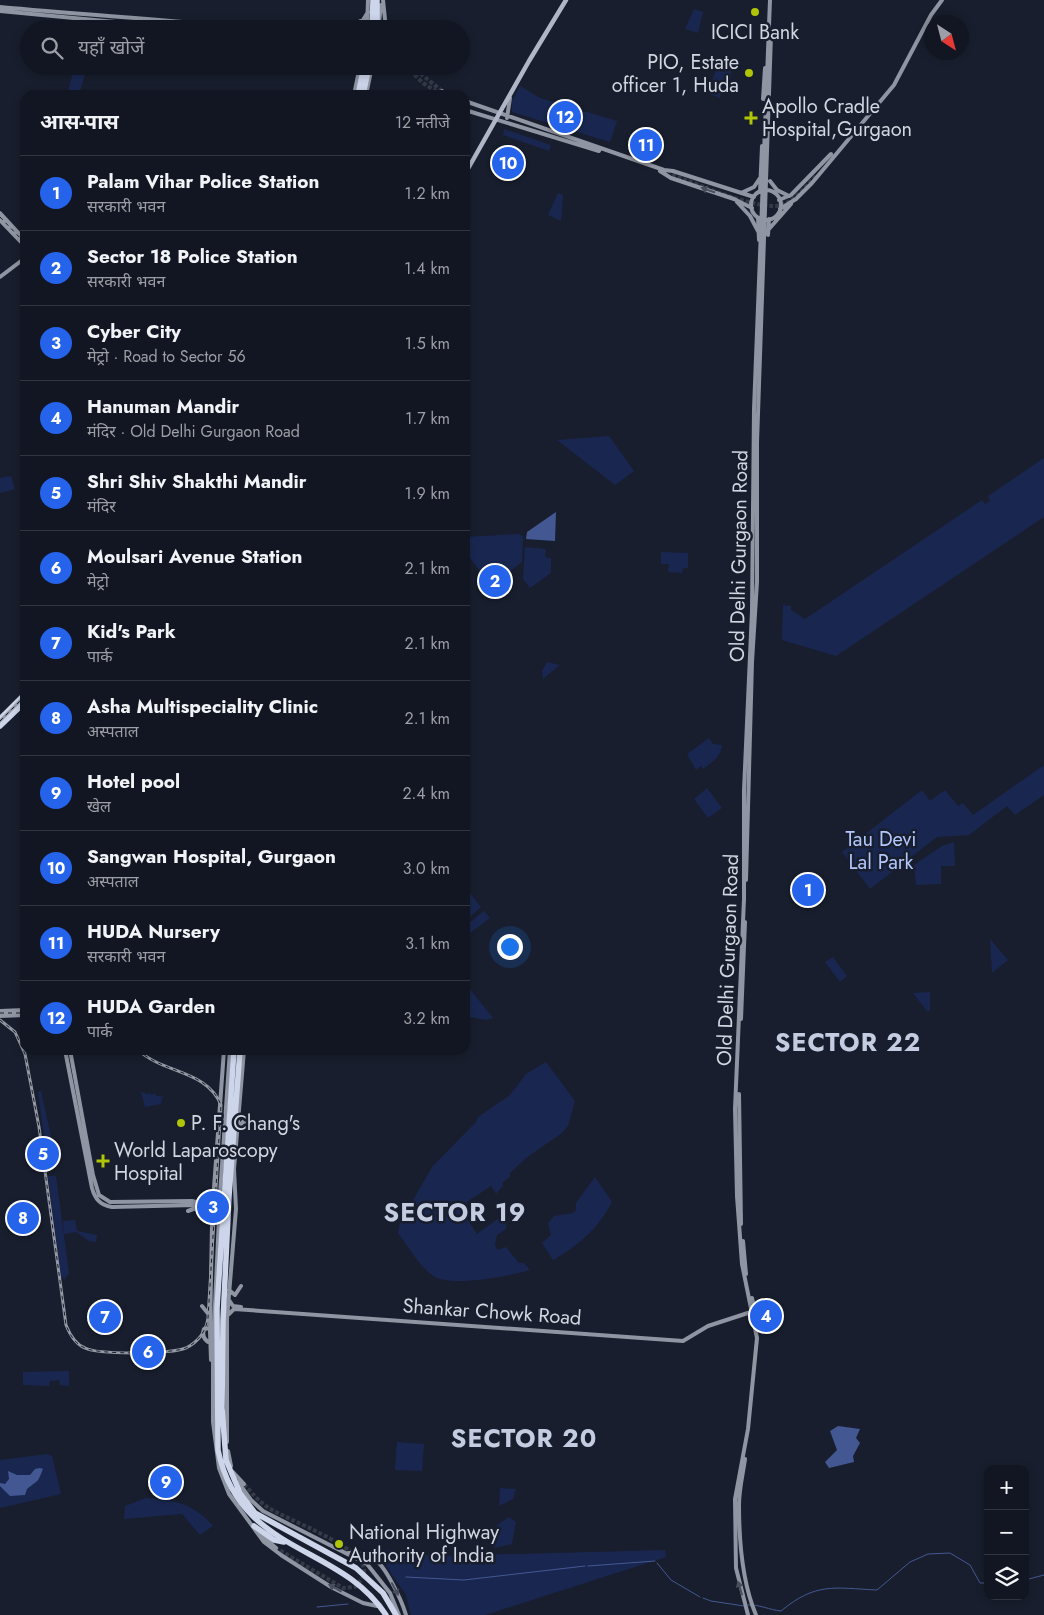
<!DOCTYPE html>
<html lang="hi">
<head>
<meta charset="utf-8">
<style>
  body { margin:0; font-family:Jost,"Noto Sans Devanagari",sans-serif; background:#1b1f2a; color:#f1f3f6 }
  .controls { position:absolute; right:15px; bottom:15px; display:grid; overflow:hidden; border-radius:10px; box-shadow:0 2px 8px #0003 }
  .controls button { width:45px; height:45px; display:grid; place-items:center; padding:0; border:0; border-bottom:1px solid #313540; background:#121622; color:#f1f3f6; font:25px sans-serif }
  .compass { position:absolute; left:924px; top:15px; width:45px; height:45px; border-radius:50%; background:#121622; box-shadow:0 2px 8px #0003; rotate:144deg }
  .you { position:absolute; left:509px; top:946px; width:18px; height:18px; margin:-12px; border:4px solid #fff; border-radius:50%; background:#1a73e8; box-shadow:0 0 0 8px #1a73e833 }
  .badge { display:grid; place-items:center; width:32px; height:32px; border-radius:50%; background:#2563eb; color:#fff; font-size:16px; font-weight:700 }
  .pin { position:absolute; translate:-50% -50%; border:2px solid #fff; box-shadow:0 1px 5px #0006 }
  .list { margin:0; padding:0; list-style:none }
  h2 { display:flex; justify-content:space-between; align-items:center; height:65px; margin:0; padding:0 20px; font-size:21px }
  h2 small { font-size:16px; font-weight:400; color:#9c9fa5 }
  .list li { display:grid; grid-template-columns:32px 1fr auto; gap:15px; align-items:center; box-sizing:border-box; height:75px; padding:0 20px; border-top:1px solid #313540 }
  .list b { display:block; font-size:19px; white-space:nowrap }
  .list p { margin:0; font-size:16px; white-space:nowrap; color:#9c9fa5 }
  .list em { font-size:16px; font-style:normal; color:#9c9fa5 }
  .icon { flex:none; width:28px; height:28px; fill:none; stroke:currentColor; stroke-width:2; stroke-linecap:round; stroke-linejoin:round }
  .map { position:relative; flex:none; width:1044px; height:1615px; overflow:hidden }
  .search { position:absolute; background:#121622; box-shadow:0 2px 8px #0003; left:20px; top:20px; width:450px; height:55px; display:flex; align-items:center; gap:12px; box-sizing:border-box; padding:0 18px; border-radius:28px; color:#9c9fa5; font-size:19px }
  .panel { position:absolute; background:#121622; box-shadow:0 2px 8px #0003; left:20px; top:90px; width:450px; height:965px; border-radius:15px }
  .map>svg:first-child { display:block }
</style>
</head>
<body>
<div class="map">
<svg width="1044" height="1615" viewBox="0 0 1044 1615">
  <rect width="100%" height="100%" fill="#181e2d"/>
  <path fill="#192750" d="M694 9 703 12 698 33 685 29Z
    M720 61 731 63V94L722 91 720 98 707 93Z
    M74 69 86 70 79 95H67Z
    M520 86 540 98 617 121 610 142 512 112V101Z
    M504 129 551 145 549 151 503 135Z
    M558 193 563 195 561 221 548 215Z
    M609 436 634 471 615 485 557 440Z
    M1044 458V517L836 656 782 640 783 605 791 606V610L805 619 982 500 985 504 990 501 988 496Z
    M11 476 15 489 0 493V478Z
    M519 534 523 536 522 562 491 586 465 551V537Z
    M525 547 546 549 545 557 551 558V573L530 588 523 579Z
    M661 552 688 553V568H683L682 573 668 572 669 564H661Z
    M547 662 560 665 543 679 542 671Z
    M709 738 713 744 722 745C721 757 712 762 703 769L701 766 696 770 687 754Z
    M1044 765V795L1015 815 1007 806 969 835 937 837 870 889 842 852 922 790 930 801 945 790 958 806 963 803 973 815Z
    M707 788 722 808 708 818 694 799Z
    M954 842 955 866H941V884L916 885 914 865 942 846Z
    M465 887 481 907 465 921Z
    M484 911 490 918 465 937V926Z
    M990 939 1008 960 992 973Z
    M833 957 847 976 840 982 825 962Z
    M465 983 493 1018 486 1020 470 1017 465 1011Z
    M930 992V1011H927L913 993Z
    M546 1062 575 1101 568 1126 562 1133 526 1158 510 1173V1177L502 1183 503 1186 496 1194 491 1186 467 1202 462 1211 477 1234 507 1212 506 1229 497 1235 495 1246 498 1250 506 1247 519 1263H524L530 1270C511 1276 452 1287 435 1277 420 1268 409 1247 398 1233L400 1223 432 1167 476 1122 478 1117 510 1095 526 1074Z
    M41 1091 55 1155 47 1157 38 1092Z
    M141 1092 148 1094 149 1092 151 1095 152 1093 153 1095 155 1093 156 1096 165 1097 162 1098 161 1104 145 1107Z
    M48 1176H56L69 1273 65 1279 61 1277Z
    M595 1177 612 1202C599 1228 578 1246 553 1260L542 1243 551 1235 548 1223 554 1216 573 1213 576 1210V1203Z
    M75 1220 77 1231 97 1235 96 1242 89 1241 76 1232 64 1234 63 1221Z
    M69 1371V1386L60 1385 59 1380 50 1381 49 1386 23 1385V1372Z
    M397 1442 424 1444 422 1471 395 1470Z
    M47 1454 52 1456 61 1494 0 1508V1460Z
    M500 1488 516 1489 513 1499 499 1506Z
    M146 1498C173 1499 196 1505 213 1526L200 1535 182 1514 124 1519 125 1506Z
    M509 1517 516 1522 512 1544 494 1548 497 1525Z
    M385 1550 437 1556 665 1550 666 1557 485 1615H411L406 1595 386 1566 382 1555Z"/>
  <path fill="#435893" d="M556 512 555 541 526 539 527 532Z
    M838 1426 860 1429 856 1438 860 1443 853 1456 854 1462 829 1468 825 1462 837 1450 830 1431Z
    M40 1468 43 1469C37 1484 39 1479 27 1489L25 1495 10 1496 0 1486V1483L5 1484 9 1479 8 1471 17 1475H30L35 1469Z"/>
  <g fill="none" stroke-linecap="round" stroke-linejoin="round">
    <path stroke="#435893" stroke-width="1" d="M657 1563 671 1580 700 1597
      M588 1566 655 1561
      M406 1577 464 1580 585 1566
      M1025 1580 1044 1575
      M703 1598 711 1601 744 1606
      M748 1605C758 1604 770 1610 781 1611 816 1582 834 1588 877 1590L910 1562 928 1554 950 1553 970 1565 980 1583H988
      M317 1607 348 1604"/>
    <path stroke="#343a48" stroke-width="4" stroke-dasharray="4 2" stroke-linecap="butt" d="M349 29H360
      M406 66 423 83 440 94
      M411 66 442 91
      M672 175C695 183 761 212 782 205 796 200 807 185 817 175
      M212 1225 214 1188
      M244 1484C252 1493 259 1502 269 1508 287 1520 364 1547 364 1570 365 1577 359 1582 355 1587L343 1588 276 1548"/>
    <path stroke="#8f95a2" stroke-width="4" d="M383 0 386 29
      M0 7C86 15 173 20 259 29
      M0 11 189 29
      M379 23 381 5
      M348 26 363 20 368 12
      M367 29 368 0
      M442 91 449 95
      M440 94 441 95
      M354 95 360 66
      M366 95 372 66
      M763 99 765 68H768
      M465 101 664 170 673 171 754 197
      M465 110 599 151
      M507 118 510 98
      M660 171 671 178 734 199 752 208
      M770 181 777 190 789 196
      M751 205a15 15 0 1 1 30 0a15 15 0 1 1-30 0Z
      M760 192 762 146
      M741 193 754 187 760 178
      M779 200 791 195 831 154
      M737 202 750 216 759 233
      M780 209 796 199 812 183 894 85 931 15 942 0
      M0 213 25 240
      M758 218 759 240
      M0 220 25 246
      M769 229 791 204
      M768 235 769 219
      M0 277 25 258
      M746 880 752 662 757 582V443L771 35
      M0 1011 25 1010
      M0 1016 25 1015
      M741 1019 745 922
      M65 1050 92 1188C95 1199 100 1205 112 1207L195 1205 216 1212 219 1219 213 1347V1422L219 1468 229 1494 264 1542 281 1555 331 1587 363 1603 377 1606
      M70 1050 93 1175 99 1195 110 1202 192 1201 226 1209
      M739 1094 741 1224
      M239 1126 244 1121 250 1124
      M214 1188 224 1050
      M226 1200 222 1199 220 1194 230 1050
      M188 1211 199 1207
      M743 1241 746 1274
      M229 1290 235 1295 241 1286
      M752 1298 759 1330
      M229 1300 233 1306 241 1307
      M202 1306 210 1316
      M229 1314 234 1309 683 1341 708 1326 754 1311
      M210 1328 204 1329C202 1335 204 1340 210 1343
      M211 1360 210 1332 212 1225
      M227 1442V1319L236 1209 234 1169 244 1050
      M228 1451 231 1466
      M745 1459C743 1474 739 1489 739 1505 739 1541 742 1582 756 1615
      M233 1472 244 1484
      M238 1482 251 1500 263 1511 367 1564 390 1593 399 1615
      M258 1532 276 1548
      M348 1553C355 1553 365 1553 372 1557 385 1564 402 1601 406 1615
      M748 1615 736 1568 735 1499 748 1429 757 1338 742 1264 737 1196 735 1109 744 899V790L752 611 754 409 770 0"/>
    <path stroke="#afb6c7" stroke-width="4.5" d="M465 174 529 61 566 0"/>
    <path stroke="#ccd5ea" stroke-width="5.5" d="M372 29 373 0
      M377 29V0
      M358 95 364 66
      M363 95 369 66
      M0 719 25 694
      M0 726 25 702
      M234 1050 217 1308 218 1450C240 1555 339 1543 386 1615
      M240 1050 229 1196 223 1321 222 1408 226 1460 240 1493 255 1513 356 1568 383 1593 396 1615
      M254 1526 274 1540 284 1542"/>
    <g stroke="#9398a3" stroke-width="3">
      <path id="rail" d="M0 217 25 243
        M0 721 25 696
        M0 1013H25
        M0 1020 15 1032 25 1054 39 1127 66 1325C70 1335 75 1344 85 1348 99 1355 171 1354 186 1348 198 1342 206 1331 208 1318L221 1105C207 1070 164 1074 138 1050"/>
    </g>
    <use href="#rail" stroke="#181e2d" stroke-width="1" stroke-dasharray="4" stroke-linecap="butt"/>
  </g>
  <defs><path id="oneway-solid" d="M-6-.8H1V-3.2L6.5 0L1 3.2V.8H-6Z" transform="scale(1.25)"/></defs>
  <g fill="#484e5c">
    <use href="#oneway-solid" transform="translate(708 190) rotate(-161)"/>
    <use href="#oneway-solid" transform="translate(335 1588) rotate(-151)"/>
    <use href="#oneway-solid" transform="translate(740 1588) rotate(-107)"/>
    <use href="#oneway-solid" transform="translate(395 1589) rotate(62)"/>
  </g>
  <g fill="#afc505" stroke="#181e2d" stroke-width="2">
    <circle cx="755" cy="12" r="5"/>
    <circle cx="749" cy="73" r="5"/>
    <path d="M748.5 110.5h5v5h5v5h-5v5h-5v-5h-5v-5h5z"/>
    <circle cx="181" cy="1123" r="5"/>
    <path d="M100.5 1153.5h5v5h5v5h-5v5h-5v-5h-5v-5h5z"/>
    <circle cx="339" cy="1544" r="5"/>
  </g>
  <g text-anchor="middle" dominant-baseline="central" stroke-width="5" stroke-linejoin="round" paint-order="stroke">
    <g font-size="20" fill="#d2d6e0" stroke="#181e2d" text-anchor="start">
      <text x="755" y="32" text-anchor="middle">ICICI Bank</text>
      <text x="739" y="62" text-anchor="end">PIO, Estate<tspan x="739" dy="23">officer 1, Huda</tspan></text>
      <text x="762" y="106">Apollo Cradle<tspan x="762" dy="23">Hospital,Gurgaon</tspan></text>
      <text x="191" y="1123">P. F. Chang's</text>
      <text x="114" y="1150">World Laparoscopy<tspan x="114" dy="23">Hospital</tspan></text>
      <text x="349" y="1532">National Highway<tspan x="349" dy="23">Authority of India</tspan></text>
    </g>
    <g font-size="20" fill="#d2d6e0" stroke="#181e2d">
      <text transform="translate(739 556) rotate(-89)">Old Delhi Gurgaon Road</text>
      <text transform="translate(728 960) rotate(-88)">Old Delhi Gurgaon Road</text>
      <text transform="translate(492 1312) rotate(4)">Shankar Chowk Road</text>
    </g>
    <g font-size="20" fill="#b2c7fc" stroke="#181e2d">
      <text x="881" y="839">Tau Devi<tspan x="881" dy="23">Lal Park</tspan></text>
    </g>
    <g font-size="25" font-weight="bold" letter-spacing="1" fill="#c4cce1" stroke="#181e2d">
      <text x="848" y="1042">SECTOR 22</text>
      <text x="455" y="1212">SECTOR 19</text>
      <text x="524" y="1438">SECTOR 20</text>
    </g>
  </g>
</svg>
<div class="controls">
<button>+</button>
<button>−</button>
<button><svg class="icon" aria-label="layers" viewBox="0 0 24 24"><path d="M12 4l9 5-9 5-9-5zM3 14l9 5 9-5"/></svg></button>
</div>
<svg class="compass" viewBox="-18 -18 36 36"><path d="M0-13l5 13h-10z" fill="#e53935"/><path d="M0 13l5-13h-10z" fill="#9c9fa5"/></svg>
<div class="you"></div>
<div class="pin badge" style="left:808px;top:890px">1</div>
<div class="pin badge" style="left:495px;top:581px">2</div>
<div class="pin badge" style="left:213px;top:1207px">3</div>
<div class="pin badge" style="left:766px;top:1316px">4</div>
<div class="pin badge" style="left:43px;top:1154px">5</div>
<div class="pin badge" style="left:148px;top:1352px">6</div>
<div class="pin badge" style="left:105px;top:1317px">7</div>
<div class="pin badge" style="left:23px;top:1218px">8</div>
<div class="pin badge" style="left:166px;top:1482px">9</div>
<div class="pin badge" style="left:508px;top:163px">10</div>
<div class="pin badge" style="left:646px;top:145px">11</div>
<div class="pin badge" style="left:565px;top:117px">12</div>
<div class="search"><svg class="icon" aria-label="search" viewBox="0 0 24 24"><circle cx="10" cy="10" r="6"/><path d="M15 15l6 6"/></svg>यहाँ खोजें</div>
<section class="panel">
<h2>आस-पास<small>12 नतीजे</small></h2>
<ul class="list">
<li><span class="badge">1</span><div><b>Palam Vihar Police Station</b><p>सरकारी भवन</p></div><em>1.2 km</em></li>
<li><span class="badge">2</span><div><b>Sector 18 Police Station</b><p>सरकारी भवन</p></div><em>1.4 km</em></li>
<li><span class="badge">3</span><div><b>Cyber City</b><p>मेट्रो · Road to Sector 56</p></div><em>1.5 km</em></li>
<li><span class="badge">4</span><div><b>Hanuman Mandir</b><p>मंदिर · Old Delhi Gurgaon Road</p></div><em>1.7 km</em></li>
<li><span class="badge">5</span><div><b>Shri Shiv Shakthi Mandir</b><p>मंदिर</p></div><em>1.9 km</em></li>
<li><span class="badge">6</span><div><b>Moulsari Avenue Station</b><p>मेट्रो</p></div><em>2.1 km</em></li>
<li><span class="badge">7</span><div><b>Kid's Park</b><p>पार्क</p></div><em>2.1 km</em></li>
<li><span class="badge">8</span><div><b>Asha Multispeciality Clinic</b><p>अस्पताल</p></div><em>2.1 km</em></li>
<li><span class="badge">9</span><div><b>Hotel pool</b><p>खेल</p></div><em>2.4 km</em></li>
<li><span class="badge">10</span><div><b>Sangwan Hospital, Gurgaon</b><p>अस्पताल</p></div><em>3.0 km</em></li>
<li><span class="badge">11</span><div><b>HUDA Nursery</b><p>सरकारी भवन</p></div><em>3.1 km</em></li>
<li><span class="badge">12</span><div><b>HUDA Garden</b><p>पार्क</p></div><em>3.2 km</em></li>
</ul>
</section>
</div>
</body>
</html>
